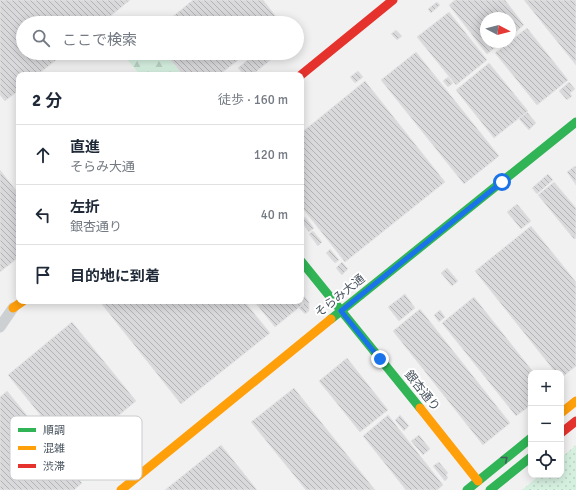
<!DOCTYPE html>
<html lang="ja">
<head>
<meta charset="utf-8">
<style>
  body { margin:0; font-family:Signika,"Noto Sans JP",sans-serif; background:#f6f6f7; color:#1f2937 }
  .controls { position:absolute; right:12px; bottom:12px; display:grid; overflow:hidden; border-radius:8px; box-shadow:0 2px 10px #0003 }
  .controls button { width:36px; height:36px; display:grid; place-items:center; padding:0; border:0; border-bottom:1px solid #e0e1e3; background:#fff; color:#1f2937; font:20px sans-serif }
  .compass { position:absolute; left:480px; top:12px; width:36px; height:36px; border-radius:50%; background:#fff; box-shadow:0 2px 10px #0003; rotate:97deg }
  .stop { position:absolute; width:12px; height:12px; margin:-9px; border:3px solid #1a73e8; border-radius:50%; background:#fff }
  .stop.end { background:#1a73e8; border-color:#fff; box-shadow:0 1px 4px #0008 }
  .list { margin:0; padding:0; list-style:none }
  h2 { display:flex; justify-content:space-between; align-items:center; height:52px; margin:0; padding:0 16px; font-size:17px }
  h2 small { font-size:13px; font-weight:400; color:#747a83 }
  .list li { display:grid; grid-template-columns:26px 1fr auto; gap:12px; align-items:center; box-sizing:border-box; height:60px; padding:0 16px; border-top:1px solid #e0e1e3 }
  .list b { display:block; font-size:15px; white-space:nowrap }
  .list p { margin:0; font-size:13px; white-space:nowrap; color:#747a83 }
  .list em { font-size:13px; font-style:normal; color:#747a83 }
  .icon { flex:none; width:22px; height:22px; fill:none; stroke:currentColor; stroke-width:2; stroke-linecap:round; stroke-linejoin:round }
  .map { position:relative; flex:none; width:576px; height:490px; overflow:hidden }
  .search { position:absolute; background:#fff; box-shadow:0 2px 10px #0003; left:16px; top:16px; width:288px; height:44px; display:flex; align-items:center; gap:10px; box-sizing:border-box; padding:0 14px; border-radius:22px; color:#747a83; font-size:15px }
  .panel { position:absolute; background:#fff; box-shadow:0 2px 10px #0003; left:16px; top:72px; width:288px; height:232px; border-radius:8px }
  .map>svg:first-child { display:block }
</style>
</head>
<body>
<div class="map">
<svg width="576" height="490" viewBox="0 0 576 490">
  <defs>
    <pattern id="forest-firs" width="22" height="20" patternUnits="userSpaceOnUse"><rect width="22" height="20" fill="#d6f0e0"/><path d="M5 1l3.5 6h-7zM16 11l3.5 6h-7z" fill="#b9d0c3"/></pattern>
    <pattern id="park-dots" width="8" height="8" patternUnits="userSpaceOnUse"><rect width="8" height="8" fill="#d6f0e0"/><path d="M2 2h.1M6 6h.1" fill="none" stroke="#b9d0c3" stroke-width="1.8" stroke-linecap="round"/></pattern>
    <pattern id="building-back-hatch" width="6" height="6" patternUnits="userSpaceOnUse"><rect width="6" height="6" fill="#d9d9db"/><path d="M-1 5l2 2M0 0l6 6M5-1l2 2" fill="none" stroke="#b2b3b5"/></pattern>
  </defs>
  <rect width="100%" height="100%" fill="#f2f1f1"/>
  <path fill="url(#forest-firs)" d="M122 53H165L183 75H140Z"/>
  <path fill="url(#park-dots)" d="M576 445V490H522L540 475H561V458Z"/>
  <path fill="url(#building-back-hatch)" stroke="#e3e3e4" d="M0 0H130L102 23H23V53H65L37 75H19V90L5 101 0 95Z
    M193 0H263L281 23H165Z
    M455 0H505L524 25 510 36V18H486V42H502L487 54 449 5Z
    M524 0H576V65Z
    M437 2 440 5 431 13 428 9Z
    M449 12 487 60 456 85 417 37Z
    M527 28 568 80 537 105 495 53Z
    M396 30 402 36 397 40 391 34Z
    M416 52 499 156 464 184 381 80Z
    M165 53H247L219 75H183Z
    M256 53H279L252 75H244L238 68Z
    M489 63 528 111 494 138 456 90Z
    M358 71 363 77 355 83 350 77Z
    M448 77 453 83 448 87 443 81Z
    M365 81 445 182 345 262 301 206V133Z
    M569 82 575 89 570 93 572 96 567 100 559 91Z
    M527 112 536 123 529 130 519 119Z
    M575 166 576 167V185L567 172Z
    M0 170 19 194V257L0 272Z
    M548 174 553 180 537 194 532 188Z
    M554 182 576 208V238L574 239 538 195Z
    M517 204 531 221 521 229 507 212Z
    M305 217 314 228 309 232 301 221V220Z
    M531 226 576 282V366L561 378V373H556L475 271Z
    M313 231 322 242 318 246 309 234Z
    M330 249 339 260 335 263 326 253Z
    M342 262 348 269 342 275 336 268Z
    M447 268 458 281 452 286 441 273Z
    M301 292 309 302V311L305 314 299 308 304 304 301 300Z
    M405 294 415 308 399 321 388 307Z
    M474 297 534 373H531V405L516 416 442 323Z
    M104 301H244L270 333 181 404 101 303Z
    M254 301H300L303 304 275 327Z
    M420 309 510 423 483 445 393 331Z
    M440 310 445 317 439 322 434 315Z
    M72 322 136 401 72 454 8 375Z
    M347 358 388 410 360 432 319 381Z
    M294 388 375 490H306L251 422Z
    M7 391 82 483 74 490H0V397Z
    M388 415 443 485 437 490H406L363 436Z
    M400 415 409 426 404 431 395 420Z
    M419 435 430 449 423 455 411 441Z
    M221 445 257 490H165Z
    M439 462 448 473 446 475 448 478 445 481 433 466Z"/>
  <g fill="none" stroke-linecap="round" stroke-linejoin="round">
    <path stroke="#cdd0d2" stroke-width="11" d="M0 327 13 308"/>
    <path stroke="#30b455" stroke-width="9" d="M301 261 420 408
      M331 319 576 122
      M467 490 531 438
      M490 490 531 457"/>
    <path stroke="#ff9f0a" stroke-width="9" d="M13 308 23 301
      M420 408 478 481
      M561 413 576 401
      M121 490 331 319"/>
    <path stroke="#e5322d" stroke-width="9" d="M301 75 393 0
      M561 433 576 421"/>
  </g>
  <defs><path id="oneway-chevron" d="M-2-3.5L2.5 0L-2 3.5" fill="none" stroke-width="1.6" stroke-linecap="round" stroke-linejoin="round"/></defs>
  <use stroke="#465d5d" href="#oneway-chevron" transform="translate(505 459) rotate(-39)"/>
  <g fill="none" stroke-linecap="round" stroke-linejoin="round">
    <path stroke="#1a73e8" stroke-width="5" d="M380 359 341 311 502 182"/>
  </g>
  <g text-anchor="middle" dominant-baseline="central" stroke-width="4" stroke-linejoin="round" paint-order="stroke">
    <g font-size="12" fill="#48535e" stroke="#fff">
      <text transform="translate(340 296) rotate(-39)">そらみ大通</text>
      <text transform="translate(422 391) rotate(51)">銀杏通り</text>
    </g>
  </g>
  <rect x="10" y="416" width="132" height="64" rx="6" fill="#fff" stroke="#c8cbcf" stroke-width="1"/>
  <rect x="18" y="428" width="18" height="4" fill="#30b455"/>
  <rect x="18" y="446" width="18" height="4" fill="#ff9f0a"/>
  <rect x="18" y="464" width="18" height="4" fill="#e5322d"/>
  <g font-size="11" fill="#48535e">
    <text x="43" y="434">順調</text>
    <text x="43" y="452">混雑</text>
    <text x="43" y="470">渋滞</text>
  </g>
</svg>
<div class="controls">
<button>+</button>
<button>−</button>
<button><svg class="icon" aria-label="locate" viewBox="0 0 24 24"><circle cx="12" cy="12" r="6"/><path d="M12 2v4M12 18v4M2 12h4M18 12h4"/></svg></button>
</div>
<svg class="compass" viewBox="-18 -18 36 36"><path d="M0-13l5 13h-10z" fill="#e53935"/><path d="M0 13l5-13h-10z" fill="#747a83"/></svg>
<div class="stop" style="left:502px;top:182px"></div>
<div class="stop end" style="left:380px;top:359px"></div>
<div class="search"><svg class="icon" aria-label="search" viewBox="0 0 24 24"><circle cx="10" cy="10" r="6"/><path d="M15 15l6 6"/></svg>ここで検索</div>
<section class="panel">
<h2>2 分<small>徒歩 · 160 m</small></h2>
<ul class="list">
<li><svg class="icon" aria-label="ahead" viewBox="0 0 24 24"><path d="M12 20V5M6 11l6-6 6 6"/></svg><div><b>直進</b><p>そらみ大通</p></div><em>120 m</em></li>
<li><svg class="icon" aria-label="left" viewBox="0 0 24 24"><path d="M17 20v-9H6M10 6l-5 5 5 5"/></svg><div><b>左折</b><p>銀杏通り</p></div><em>40 m</em></li>
<li><svg class="icon" aria-label="arrive" viewBox="0 0 24 24"><path d="M6 21V4h12l-3 4 3 4H6"/></svg><div><b>目的地に到着</b></div></li>
</ul>
</section>
</div>
</body>
</html>
